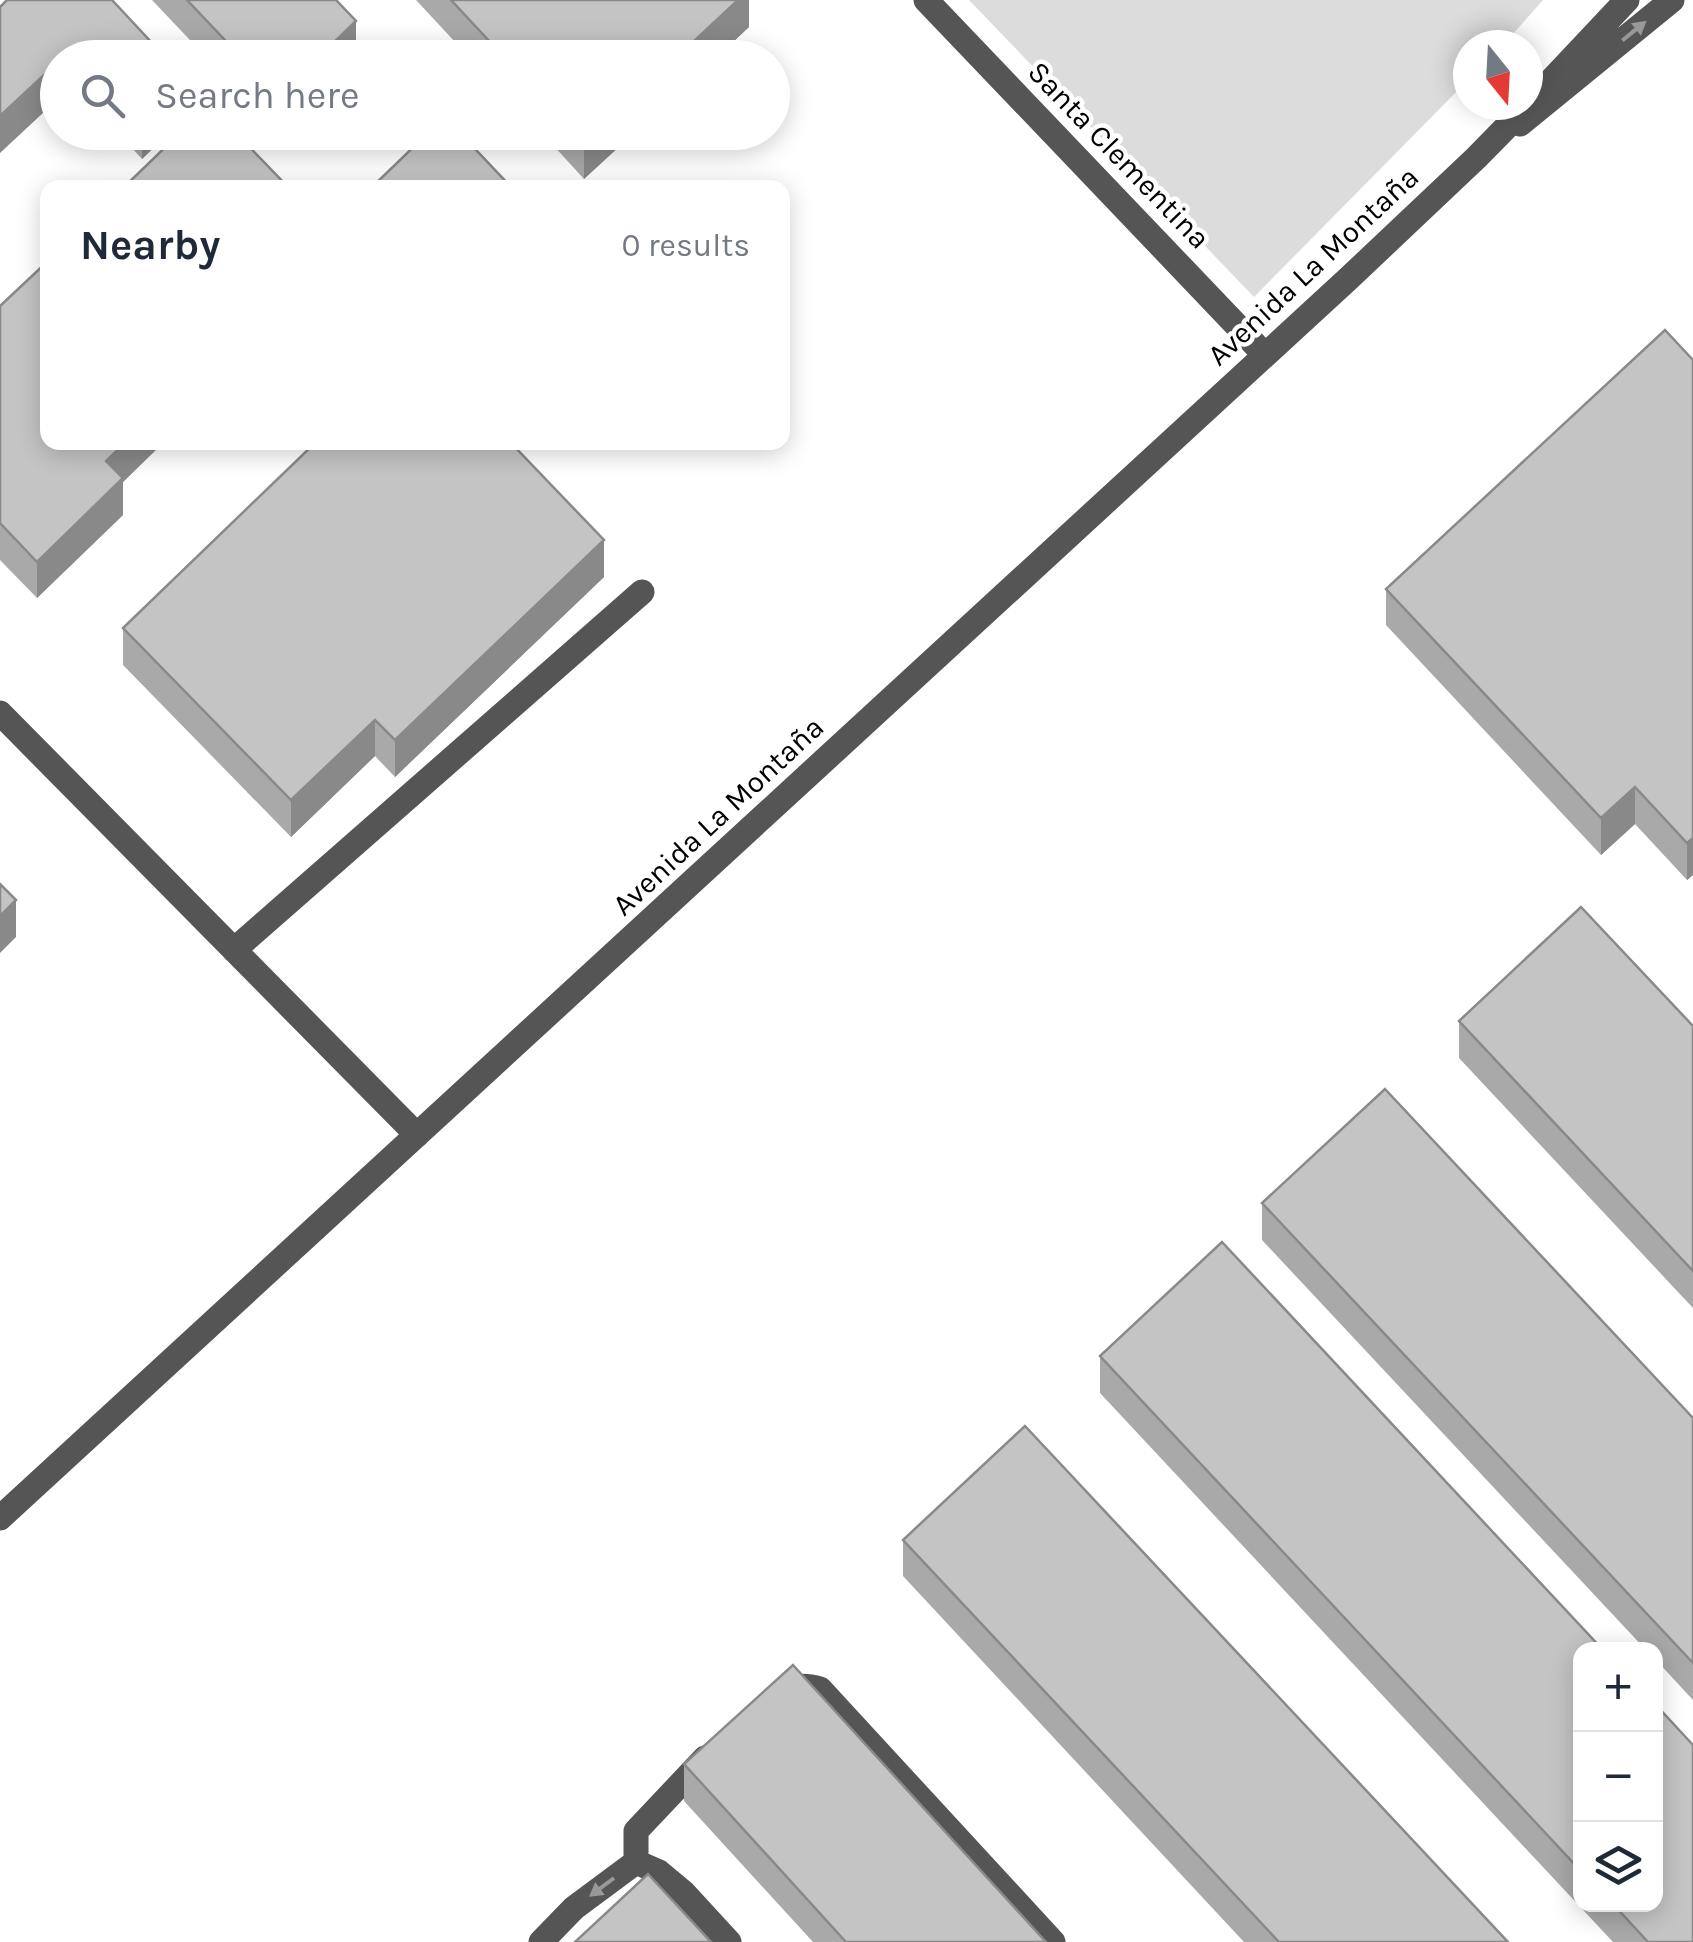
<!DOCTYPE html>
<html lang="en">
<head>
<meta charset="utf-8">
<style>
  body { margin:0; font-family:Karla,sans-serif; background:#f2f2f3; color:#1f2937 }
  .controls { position:absolute; right:30px; bottom:30px; display:grid; overflow:hidden; border-radius:20px; box-shadow:0 5px 25px #0003 }
  .controls button { width:90px; height:90px; display:grid; place-items:center; padding:0; border:0; border-bottom:2px solid #e0e1e3; background:#fff; color:#1f2937; font:50px sans-serif }
  .compass { position:absolute; left:1453px; top:30px; width:90px; height:90px; border-radius:50%; background:#fff; box-shadow:0 5px 25px #0003; rotate:162deg }
  .list { margin:0; padding:0; list-style:none }
  h2 { display:flex; justify-content:space-between; align-items:center; height:130px; margin:0; padding:0 40px; font-size:42px }
  h2 small { font-size:32px; font-weight:400; color:#747a83 }
  .icon { flex:none; width:55px; height:55px; fill:none; stroke:currentColor; stroke-width:2; stroke-linecap:round; stroke-linejoin:round }
  .map { position:relative; flex:none; width:1693px; height:1942px; overflow:hidden }
  .search { position:absolute; background:#fff; box-shadow:0 5px 25px #0003; left:40px; top:40px; width:750px; height:110px; display:flex; align-items:center; gap:25px; box-sizing:border-box; padding:0 35px; border-radius:55px; color:#747a83; font-size:38px }
  .panel { position:absolute; background:#fff; box-shadow:0 5px 25px #0003; left:40px; top:180px; width:750px; height:270px; border-radius:20px }
  .map>svg:first-child { display:block }
</style>
</head>
<body>
<div class="map">
<svg width="1693" height="1942" viewBox="0 0 1693 1942">
  <rect width="100%" height="100%" fill="#fff"/>
  <path fill="#dcdcdc" d="M969 0H1543L1503 45H1468V80L1254 297Z"/>
  <g fill="none" stroke-linecap="round" stroke-linejoin="round">
    <path stroke="#555" stroke-width="25" d="M926 0 1265 355
      M1545 87 1627 0
      M1520 124 1672 0
      M0 713 417 1135
      M234 950 642 592
      M0 1518 1348 279 1476 158 1528 105
      M781 1693C793 1684 806 1685 820 1689L1053 1942
      M636 1862V1831L705 1758
      M541 1942 574 1908 636 1862 659 1872 683 1892 729 1942"/>
  </g>
  <path fill="#a9a9a9" d="M152 0H336L356 58H207Z
    M416 0H749V27L716 58H470Z
    M117 132H170L142 159Z
    M541 132H635L584 179Z
    M0 306 48 442H164L123 482V515L37 598 0 560Z
    M1693 360V875L1687 880 1635 824 1601 855 1386 625V589Z
    M604 577 395 777 375 756 291 837 123 665V628Z
    M1459 1021 1693 1026V1308L1459 1058Z
    M1262 1203 1693 1418V1700L1656 1660V1650H1646L1262 1240Z
    M1100 1356 1580 1650V1904H1656L1693 1942H1613L1100 1393Z
    M903 1540 1508 1942H1244L903 1576Z
    M684 1764 1046 1942H813L684 1801Z"/>
  <path fill="#898989" d="M738 0H749V27L716 58H676Z
    M356 21V58H318Z
    M72 49V58H63Z
    M58 62V99L0 153V116Z
    M142 132H170L142 159Z
    M595 132H635L584 179V143Z
    M126 442H164L123 482V515L37 598V562L106 461Z
    M604 540V577L395 777V740Z
    M375 720V756L291 837V800Z
    M1635 787V824L1601 855V818Z
    M1693 838V875L1687 880V843Z
    M16 900V937L0 953V916Z"/>
  <path fill="#c4c4c4" stroke="#898989" stroke-width="2.5" d="M7 0H112L166 58H80L72 49 63 58H58V62L0 116V7Z
    M187 0H336L356 21 318 58H242Z
    M451 0H738L676 58H505Z
    M181 132H235L289 188H123Z
    M429 132H459L512 188 372 187Z
    M575 132H595L584 143Z
    M48 261V442H126L106 461 123 478 37 562 0 523V306Z
    M1665 330 1693 360V838L1687 843 1635 787 1601 818 1386 589Z
    M316 442H510L604 540 395 740 375 720 291 800 123 628Z
    M0 884 16 900 0 916Z
    M1581 907 1693 1026V1271L1459 1021Z
    M1385 1089 1693 1418V1663L1262 1203Z
    M1222 1242 1603 1650H1580V1870L1100 1356Z
    M1025 1426 1508 1942H1279L903 1540Z
    M793 1665 1046 1942H846L684 1764Z
    M1656 1705 1693 1745V1942H1648L1613 1904H1656Z
    M648 1874 711 1942H575Z"/>
  <defs><path id="oneway-solid" d="M-6-.8H1V-3.2L6.5 0L1 3.2V.8H-6Z" transform="scale(2.5)"/></defs>
  <g fill="#999">
    <use href="#oneway-solid" transform="translate(1634 31) rotate(-39)"/>
    <use href="#oneway-solid" transform="translate(602 1887) rotate(143)"/>
  </g>
  <g text-anchor="middle" dominant-baseline="central" stroke-width="9" stroke-linejoin="round" paint-order="stroke">
    <g font-size="30" fill="#000" stroke="#fff">
      <text transform="translate(1119 155) rotate(46)">Santa Clementina</text>
      <text transform="translate(1313 266) rotate(-43)">Avenida La Montaña</text>
      <text transform="translate(718 816) rotate(-43)">Avenida La Montaña</text>
    </g>
  </g>
</svg>
<div class="controls">
<button>+</button>
<button>−</button>
<button><svg class="icon" aria-label="layers" viewBox="0 0 24 24"><path d="M12 4l9 5-9 5-9-5zM3 14l9 5 9-5"/></svg></button>
</div>
<svg class="compass" viewBox="-18 -18 36 36"><path d="M0-13l5 13h-10z" fill="#e53935"/><path d="M0 13l5-13h-10z" fill="#747a83"/></svg>
<div class="search"><svg class="icon" aria-label="search" viewBox="0 0 24 24"><circle cx="10" cy="10" r="6"/><path d="M15 15l6 6"/></svg>Search here</div>
<section class="panel">
<h2>Nearby<small>0 results</small></h2>
<ul class="list">
</ul>
</section>
</div>
</body>
</html>
